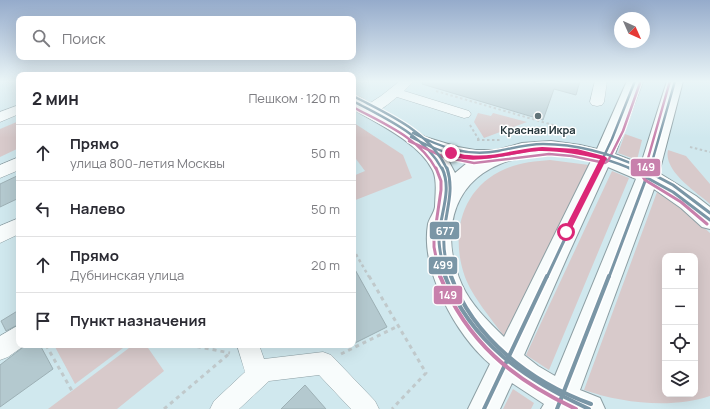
<!DOCTYPE html>
<html lang="ru">
<head>
<meta charset="utf-8">
<style>
  body { margin:0; font-family:Manrope,sans-serif; background:#f2f2f3; color:#2b2b33 }
  .controls { position:absolute; right:12px; bottom:12px; display:grid; overflow:hidden; border-radius:8px; box-shadow:0 4px 16px #0002 }
  .controls button { width:36px; height:36px; display:grid; place-items:center; padding:0; border:0; border-bottom:1px solid #e1e1e2; background:#fff; color:#2b2b33; font:20px sans-serif }
  .compass { position:absolute; left:614px; top:12px; width:36px; height:36px; border-radius:50%; background:#fff; box-shadow:0 4px 16px #0002; rotate:135deg }
  .stop { position:absolute; width:12px; height:12px; margin:-9px; border:3px solid #db2777; border-radius:50%; background:#fff }
  .stop.end { background:#db2777; border-color:#fff; box-shadow:0 1px 4px #0008 }
  .list { margin:0; padding:0; list-style:none }
  h2 { display:flex; justify-content:space-between; align-items:center; height:52px; margin:0; padding:0 16px; font-size:17px }
  h2 small { font-size:13px; font-weight:400; color:#7c7c81 }
  .list li { display:grid; grid-template-columns:26px 1fr auto; gap:12px; align-items:center; box-sizing:border-box; height:56px; padding:0 16px; border-top:1px solid #e1e1e2 }
  .list b { display:block; font-size:15px; white-space:nowrap }
  .list p { margin:0; font-size:13px; white-space:nowrap; color:#7c7c81 }
  .list em { font-size:13px; font-style:normal; color:#7c7c81 }
  .icon { flex:none; width:22px; height:22px; fill:none; stroke:currentColor; stroke-width:2; stroke-linecap:round; stroke-linejoin:round }
  .map { position:relative; flex:none; width:710px; height:409px; overflow:hidden }
  .search { position:absolute; background:#fff; box-shadow:0 4px 16px #0002; left:16px; top:16px; width:340px; height:44px; display:flex; align-items:center; gap:10px; box-sizing:border-box; padding:0 14px; border-radius:8px; color:#7c7c81; font-size:15px }
  .panel { position:absolute; background:#fff; box-shadow:0 4px 16px #0002; left:16px; top:72px; width:340px; height:276px; border-radius:8px }
  .map>svg:first-child { display:block }
</style>
</head>
<body>
<div class="map">
<svg width="710" height="409" viewBox="0 0 710 409">
  <rect width="100%" height="100%" fill="#d0e8ee"/>
  <path fill="#d8cacb" fill-rule="evenodd" d="M478 113 491 116 493 113 527 122 484 138 474 122Z
    M19 121V148L0 157V129Z
    M354 123 403 155 412 178 353 201V176L365 171 353 155Z
    M625 134 642 140 637 160 618 153Z
    M668 150 686 156 710 184V204C696 192 663 171 668 150Z
    M550 160 589 165 504 336C492 320 472 296 465 277 450 235 461 188 505 169 519 163 535 161 550 160Z
    M612 171 629 178 549 370 526 355Z
    M657 192 689 214 710 233V396C672 409 621 403 584 390ZM665 256H695V394H665Z
    M54 345H127L75 384Z
    M133 345H146L164 371 117 409H48Z
    M513 389 534 403 531 409H503Z"/>
  <path fill="#b4c9cf" stroke="#9db0b5" d="M423 81H528L541 84 542 81H580L576 95 554 89 543 120 422 84Z
    M19 175V198L0 207V184Z
    M353 266 387 327 353 344Z
    M19 310V324L6 331 1 321Z
    M26 345H40L53 369 0 407V365Z
    M305 385 326 409H281Z"/>
  <g fill="none" stroke-linecap="round" stroke-linejoin="round">
    <g stroke="#8d9fa4" stroke-width="1">
      <path id="minor" d="M400 81H414L404 91 469 111 471 114 469 117 464 118 397 97C388 104 376 116 364 113L362 110 364 107 381 96Z
        M595 81H607L604 102 602 105 597 106 592 105 590 102Z
        M19 105V114L0 122V112Z
        M19 157V170L0 178V165Z
        M19 218V234L0 243V226Z
        M19 325V345H25L8 357 0 360V336Z
        M237 345H259L264 359 323 352 331 355 375 401 379 409H351L319 375 269 381 239 409H210L214 401 245 372Z"/>
    </g>
    <g stroke="#8d9fa4" stroke-width="2">
      <path id="major" d="M627 81H643L615 154 641 164 667 81H683L659 173 696 196 710 207V229L702 227 681 208 654 189 580 390 600 398 605 409H541L544 404 512 383 500 409H468L490 364C456 335 420 270 428 224 429 219 434 213 435 207 435 197 438 179 432 169 419 143 377 123 353 109V96L359 97 396 118 425 137 458 147 475 150H497L522 143 551 141 580 145 597 149ZM551 155 580 158 591 161 504 337C488 321 471 305 462 285 441 238 449 185 500 164 516 157 533 156 551 155ZM447 158 467 163 455 173ZM608 167 636 179 555 376 538 366 524 355 568 255Z"/>
    </g>
    <path stroke="#c0c9cb" stroke-width="2" stroke-dasharray="2.5 2.5" stroke-linecap="butt" d="M436 91 553 125 568 135
      M470 125 479 140
      M477 140H500
      M690 147 710 152"/>
    <path stroke="#c0c9cb" stroke-width="2.5" stroke-dasharray="3 3" stroke-linecap="butt" d="M353 249 369 277"/>
    <path stroke="#c0c9cb" stroke-width="3" stroke-dasharray="4 4" stroke-linecap="butt" d="M369 276 426 373 392 409
      M46 345 72 391
      M189 345 230 353
      M341 354 398 326
      M164 409 230 353"/>
    <use href="#minor" fill="#f8fcfc" fill-rule="evenodd"/>
    <use href="#major" fill="#f8fcfc" fill-rule="evenodd"/>
    <g stroke="#fff" stroke-width="5">
      <path id="bus-1-far2" d="M353 101C386 119 424 135 442 169
        M411 137C439 152 466 162 498 156 513 154 528 149 543 149 575 149 603 157 632 169
        M598 169 612 139 635 81
        M650 169 675 81"/>
    </g>
    <g stroke="#fff" stroke-width="6">
      <path id="bus-1-far1" d="M442 168C453 191 439 216 439 239 439 252 443 265 446 277
        M629 168 673 192 710 220
        M547 277 598 168
        M609 277 650 168"/>
    </g>
    <g stroke="#fff" stroke-width="7">
      <path id="bus-1" d="M445 276C471 343 526 380 589 409
        M484 409 547 276
        M557 409 609 276"/>
    </g>
    <g stroke="#fff" stroke-width="5">
      <path id="bus-2-far2" d="M353 107C382 123 420 138 436 169
        M409 141 444 157 474 163 549 154 572 156 605 163 608 161 623 131 640 83
        M645 169 670 81"/>
    </g>
    <g stroke="#fff" stroke-width="6">
      <path id="bus-2-far1" d="M436 168 441 181V190L434 238V247L440 277
        M646 168 643 177 645 180 681 202 707 224"/>
    </g>
    <g stroke="#fff" stroke-width="7">
      <path id="bus-2" d="M440 276C467 342 512 379 576 409"/>
    </g>
    <g stroke="#fff" stroke-width="5">
      <path id="bus-3-far2" d="M355 97C389 115 430 132 447 169
        M413 133C440 147 467 157 498 151 513 148 528 144 543 144 578 144 612 154 644 169"/>
    </g>
    <g stroke="#fff" stroke-width="6">
      <path id="bus-3-far1" d="M447 168C455 192 445 212 444 236 443 250 446 264 451 277
        M641 168 673 185 710 213"/>
    </g>
    <g stroke="#fff" stroke-width="7">
      <path id="bus-3" d="M451 276C473 338 531 382 591 404"/>
    </g>
    <use href="#bus-1-far2" stroke="#7a96a6" stroke-width="2.5"/>
    <use href="#bus-1-far1" stroke="#7a96a6" stroke-width="3"/>
    <use href="#bus-1" stroke="#7a96a6" stroke-width="4"/>
    <use href="#bus-2-far2" stroke="#c880ac" stroke-width="2.5"/>
    <use href="#bus-2-far1" stroke="#c880ac" stroke-width="3"/>
    <use href="#bus-2" stroke="#c880ac" stroke-width="4"/>
    <use href="#bus-3-far2" stroke="#7a96a6" stroke-width="2.5"/>
    <use href="#bus-3-far1" stroke="#7a96a6" stroke-width="3"/>
    <use href="#bus-3" stroke="#7a96a6" stroke-width="4"/>
  </g>
  <linearGradient id="sky" x2="0" y2="1"><stop stop-color="#95abcb"/><stop offset="0.59" stop-color="#eaf5f7"/><stop offset="1" stop-color="#eaf5f7" stop-opacity="0"/></linearGradient>
  <rect width="710" height="138" fill="url(#sky)"/>
  <path fill="#db2777" d="M542 147 577 149 604 156 607 158 569 234 566 235 563 232 600 159C581 155 562 151 542 151 518 151 467 169 448 153L451 151C457 153 463 155 469 155 493 158 518 148 542 147Z"/>
  <circle fill="#607378" stroke="#fff" stroke-width="1.5" cx="538" cy="116" r="4"/>
  <g text-anchor="middle" dominant-baseline="central" stroke-width="3" stroke-linejoin="round" paint-order="stroke">
    <g font-size="11" font-weight="bold" fill="#233439" stroke="#fff">
      <text x="538" y="129">Красная Икра</text>
    </g>
  </g>
  <g stroke="#fff" stroke-width="1.5">
    <rect x="630" y="158" width="31" height="19" rx="4" fill="#c880ac"/>
    <rect x="429" y="221" width="31" height="19" rx="4" fill="#7a96a6"/>
    <rect x="428" y="256" width="30" height="19" rx="4" fill="#7a96a6"/>
    <rect x="433" y="285" width="30" height="20" rx="4" fill="#c880ac"/>
  </g>
  <g font-size="11" text-anchor="middle" font-weight="bold" fill="#fff">
    <text x="646" y="171">149</text>
    <text x="445" y="235">677</text>
    <text x="443" y="269">499</text>
    <text x="448" y="299">149</text>
  </g>
</svg>
<div class="controls">
<button>+</button>
<button>−</button>
<button><svg class="icon" aria-label="locate" viewBox="0 0 24 24"><circle cx="12" cy="12" r="6"/><path d="M12 2v4M12 18v4M2 12h4M18 12h4"/></svg></button>
<button><svg class="icon" aria-label="layers" viewBox="0 0 24 24"><path d="M12 4l9 5-9 5-9-5zM3 14l9 5 9-5"/></svg></button>
</div>
<svg class="compass" viewBox="-18 -18 36 36"><path d="M0-13l5 13h-10z" fill="#e53935"/><path d="M0 13l5-13h-10z" fill="#7c7c81"/></svg>
<div class="stop" style="left:566px;top:232px"></div>
<div class="stop end" style="left:451px;top:153px"></div>
<div class="search"><svg class="icon" aria-label="search" viewBox="0 0 24 24"><circle cx="10" cy="10" r="6"/><path d="M15 15l6 6"/></svg>Поиск</div>
<section class="panel">
<h2>2 мин<small>Пешком · 120 m</small></h2>
<ul class="list">
<li><svg class="icon" aria-label="ahead" viewBox="0 0 24 24"><path d="M12 20V5M6 11l6-6 6 6"/></svg><div><b>Прямо</b><p>улица 800-летия Москвы</p></div><em>50 m</em></li>
<li><svg class="icon" aria-label="left" viewBox="0 0 24 24"><path d="M17 20v-9H6M10 6l-5 5 5 5"/></svg><div><b>Налево</b></div><em>50 m</em></li>
<li><svg class="icon" aria-label="ahead" viewBox="0 0 24 24"><path d="M12 20V5M6 11l6-6 6 6"/></svg><div><b>Прямо</b><p>Дубнинская улица</p></div><em>20 m</em></li>
<li><svg class="icon" aria-label="arrive" viewBox="0 0 24 24"><path d="M6 21V4h12l-3 4 3 4H6"/></svg><div><b>Пункт назначения</b></div></li>
</ul>
</section>
</div>
</body>
</html>
